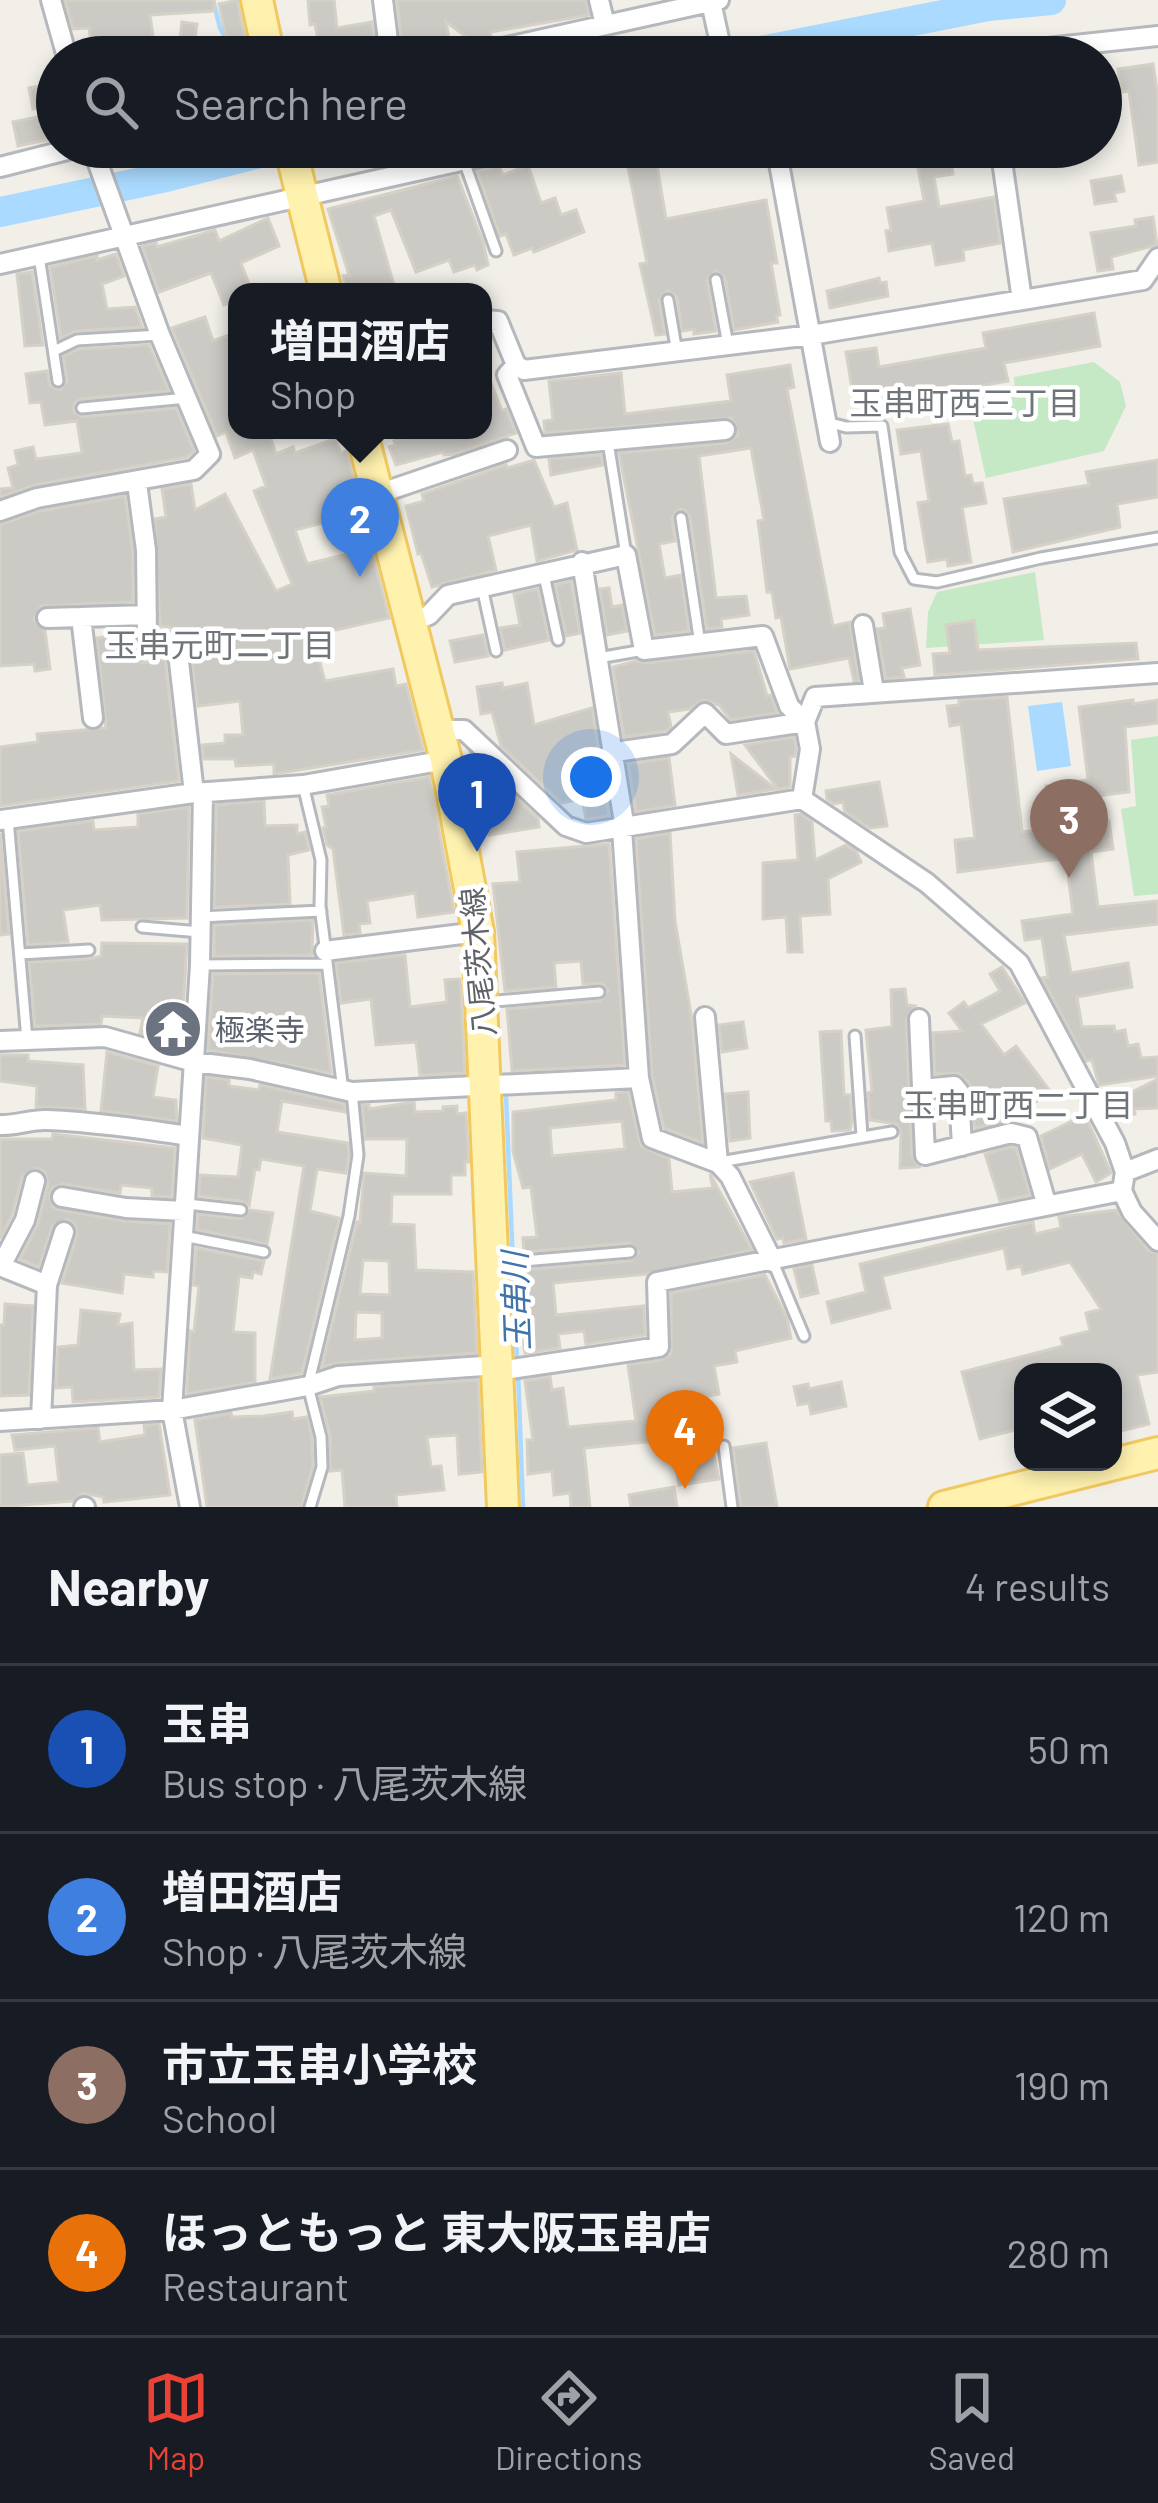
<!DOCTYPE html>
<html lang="en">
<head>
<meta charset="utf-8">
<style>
  body { margin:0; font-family:Barlow,"Noto Sans JP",sans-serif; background:#242831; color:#f1f3f6 }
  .controls { position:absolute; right:36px; bottom:36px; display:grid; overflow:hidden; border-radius:24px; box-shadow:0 6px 18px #0003 }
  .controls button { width:108px; height:108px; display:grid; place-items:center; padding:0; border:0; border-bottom:3px solid #363941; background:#171b24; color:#f1f3f6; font:60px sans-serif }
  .you { position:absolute; left:591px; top:777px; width:42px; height:42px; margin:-30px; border:9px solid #fff; border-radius:50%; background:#1a73e8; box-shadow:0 0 0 18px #1a73e833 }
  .badge { display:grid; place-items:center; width:78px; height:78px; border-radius:50%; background:#ea4335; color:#fff; font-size:39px; font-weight:700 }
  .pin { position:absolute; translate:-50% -99px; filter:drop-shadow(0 3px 6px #0008) }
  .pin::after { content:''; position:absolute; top:63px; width:42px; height:36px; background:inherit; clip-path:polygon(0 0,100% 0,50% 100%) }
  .popup { position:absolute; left:228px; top:283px; width:264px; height:156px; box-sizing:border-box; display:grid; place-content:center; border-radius:24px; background:#171b24; filter:drop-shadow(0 3px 9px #0005); font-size:39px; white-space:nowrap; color:#9ea1a6 }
  .popup b { font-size:45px; color:#f1f3f6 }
  .popup::after { content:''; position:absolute; left:50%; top:100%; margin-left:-24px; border:24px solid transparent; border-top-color:#171b24 }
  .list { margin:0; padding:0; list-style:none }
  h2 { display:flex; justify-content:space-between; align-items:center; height:156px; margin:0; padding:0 48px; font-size:51px }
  h2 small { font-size:39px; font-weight:400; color:#9ea1a6 }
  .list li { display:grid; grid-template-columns:78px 1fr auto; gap:36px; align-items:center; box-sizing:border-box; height:168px; padding:0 48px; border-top:3px solid #363941 }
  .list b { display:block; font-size:45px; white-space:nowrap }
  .list p { margin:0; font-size:39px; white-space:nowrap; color:#9ea1a6 }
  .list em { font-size:39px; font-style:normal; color:#9ea1a6 }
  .icon { flex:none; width:66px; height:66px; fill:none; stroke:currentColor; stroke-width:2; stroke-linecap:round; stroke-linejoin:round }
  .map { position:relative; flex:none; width:1158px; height:1507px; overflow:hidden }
  .search { position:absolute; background:#171b24; box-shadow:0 6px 18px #0003; left:36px; right:36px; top:36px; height:132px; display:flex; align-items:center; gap:30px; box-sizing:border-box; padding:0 42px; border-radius:66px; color:#9ea1a6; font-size:45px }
  .sheet { height:828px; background:#171b24 }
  nav { display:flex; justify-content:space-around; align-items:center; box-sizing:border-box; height:168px; border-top:3px solid #363941; background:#171b24; font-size:33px; color:#9ea1a6 }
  nav a { display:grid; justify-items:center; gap:6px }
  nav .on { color:#ea4335 }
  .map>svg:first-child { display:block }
</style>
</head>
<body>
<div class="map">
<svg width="1158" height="1507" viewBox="0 0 1158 1507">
  <rect width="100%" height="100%" fill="#f1efe8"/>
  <path fill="#c5e8c5" d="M1094 362 1120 382 1126 406 1104 451 986 478 970 406 1015 396 1014 377Z
    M1035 572 1044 640 926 648 928 612 937 592Z
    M1158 736V894L1134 896 1121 809 1136 806 1131 740Z"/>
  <path fill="#aadaff" d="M1062 702 1071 766 1037 771 1028 706Z"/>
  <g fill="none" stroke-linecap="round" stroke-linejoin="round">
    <path stroke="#aadaff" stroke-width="4.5" d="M213 0 220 28 236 57
      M506 1096 517 1360
      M518 1371 523 1507"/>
    <path stroke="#aadaff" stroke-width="30" d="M730 57 988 6 1051 0
      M0 212 166 177 284 147"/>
  </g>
  <path fill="#cccac5" stroke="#d6d1c6" stroke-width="3" fill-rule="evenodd" d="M65 0H214V11L150 15 156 57H93L89 28 73 29Z
    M238 0V4L249 57H239L225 33 219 4Z
    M308 0H334L337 28 372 22 376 57H321L315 24 310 25Z
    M397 0H586L589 15 490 32 491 37 472 41 446 22 450 44 403 53Z
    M182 22 197 24 193 56 178 55Z
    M1153 64 1158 97V162L1139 165 1129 91 1121 92 1118 69Z
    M57 83V104L33 109 29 88Z
    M42 116 47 140 18 146 13 122Z
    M624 147H654L666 219 766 200 777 263H771L780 315 776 316 778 322 734 330 725 278 716 271 707 280 716 331 694 334V329L682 331 677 297 668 291 659 300 665 334 656 335 640 264 647 263Z
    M870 147H987V155L951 161 953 174 934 177 939 207 994 197 1000 243 963 250 964 260 936 265 932 243 889 251 886 231 891 230 887 208 924 201 916 157 872 164Z
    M528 165 541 203 555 198 561 215 576 210 584 232 534 252 532 248 514 255 506 234 500 236 477 171 499 166 503 175Z
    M457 176 483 242 488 265 477 270 475 265 454 272 449 260 416 272 391 210 374 216 396 292H348L343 276 349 275 328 209Z
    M1121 176 1124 191 1114 193 1116 201 1095 204 1091 181Z
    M1153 217 1157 245 1111 257 1113 269 1098 271 1091 233 1136 226 1135 220Z
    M268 218 279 246 241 263 252 292H237V300L224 305 211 273 159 292 142 246 156 243 157 247 215 230 219 241Z
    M116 254 124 276 102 284 107 309 135 307 142 327 76 331 61 338 50 267 97 256V260Z
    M32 272 43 345 25 346 17 274Z
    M879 278 880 283 886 282 888 296 830 308 827 291Z
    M1094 313 1100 346 1004 363 1008 381 968 388 969 394 956 397 954 385 889 397 888 389 853 395 846 352 876 348 879 367 986 348 983 333Z
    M205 317 213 341 237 332V430H268L276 454 293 447 295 453 335 439 341 453 346 451 362 513 295 530 307 564 371 548 389 618 314 635 322 671 325 681 393 669 396 686 406 684 423 750 274 774V764L236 766 235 759H204L202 745 225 743V735H243L240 701 198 706 188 636 183 629 160 626 155 519 166 517 162 489 191 484 195 510 225 494 276 591 292 584 254 491 266 486 253 450 235 458 226 432 217 436 172 328Z
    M149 345 169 391 81 399 74 403V412L83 417 176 408 194 451 187 457 35 485 0 497V489L13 488 8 468 18 465 15 451 33 447 36 459 82 453 77 421 45 425 41 402 30 403 26 374 47 371 50 386 60 390 67 381 63 356 79 349Z
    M484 365 502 411 506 409 516 433 455 454 444 455 443 452 396 465 389 447 395 445 394 441 426 430H483Z
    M790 365 794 387 787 389 833 626 850 622 859 680 854 681 849 658 790 669 781 617 776 618 772 592H767L758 521 764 520 751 448 699 456 716 598 746 596 749 615 721 619 722 627 707 629 690 517 685 510 679 509 672 518 675 541 659 544 665 578 681 575 689 631 655 635 619 453 727 443 738 435 732 418 545 433 544 421 553 420 549 381 621 373 625 414 731 401 727 375Z
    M948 424 952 442 959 441 965 476 971 475 973 484 982 483 986 503 962 507 971 562 948 566 947 559 928 562 918 503 929 501 921 451 901 454 897 430Z
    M601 455 603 465 551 475 549 459Z
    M534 460 554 507 567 503 577 550 537 561 531 525 488 536 496 570 432 587 421 553 418 554 406 506 424 501 422 494 506 465 507 468Z
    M1158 460V497L1117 504 1120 527 1013 552 1004 499 1089 485 1086 472Z
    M125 496 133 551V602L41 606 34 620 45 631 50 669 35 671 34 664 0 666V524L40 511Z
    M571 581 580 633 566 636 555 585Z
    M609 588 612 607 622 605 627 631 607 635 600 589Z
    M538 589 549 640 505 650 500 628 520 625 514 594Z
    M910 609 920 665 902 668 904 677 886 679 877 629 885 628 883 614Z
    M974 621 978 650 1136 643 1138 659 935 675 933 654 950 653 946 625Z
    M129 629H133L135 642 142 649V663L165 659 179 781 0 806V747L38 742 37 734 106 728 97 638 129 633Z
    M483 635 488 656 455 662 450 641Z
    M754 651 767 696 771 695 777 713 731 720 719 705 703 700 689 709 668 712 671 727 666 731 624 737 613 667 636 661 646 663Z
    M502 683 503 688 527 683 534 725 592 708 609 816 586 819 582 799 562 803 501 746 492 712 481 714 477 687Z
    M1007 697 1022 832 1109 821 1113 849 1091 852 1098 907 1158 901V924L1064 935 1071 973 1128 963 1132 987 1077 997 1082 1027 1114 1026 1115 1032 1125 1030 1128 1046 1138 1044 1141 1058 1158 1057V1076L1099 1085 1092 1060 1086 1061 1042 978 1048 977 1042 938 1025 940 1022 921 1073 914 1066 858 958 872 955 840 975 838 961 724 950 726 947 706 959 705V700Z
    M1133 700V704L1158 700V723L1125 727 1129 792 1048 802 1046 786 1088 780 1079 707Z
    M794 737 796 749 795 756 790 757V787L778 789 745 745Z
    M731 754 776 789 738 795Z
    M471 755 538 819 539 827 489 835 488 822 482 823 477 764H473Z
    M669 758 675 805 636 812 628 764Z
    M429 777 454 912 418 917 415 893 367 901 370 923 359 924 360 933 344 935 333 849 327 845 323 828 326 827 322 807 329 806 327 795Z
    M879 782 887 826 870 828 845 812 843 802 834 804 827 799 826 791Z
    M264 801 265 826 297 825V834L305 832 309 850 288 855 290 904 214 907 216 805Z
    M189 807 187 918 102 920 100 905 63 910 68 942 28 945 18 831 93 821 94 830 138 827V814Z
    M801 814 812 822 815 860 846 845 856 851 861 862 828 879 830 914 800 916 802 952H788L786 917 763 919V863L798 860 795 815Z
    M0 833 9 934 0 935Z
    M670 833 675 921 692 1020 703 1143 664 1128 652 1076 636 839Z
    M609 844 625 1065 512 1071 507 1009 600 1001 608 990 602 983 583 984 581 961 554 963 556 987 505 991 493 884 520 882 517 852Z
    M313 920 312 955 214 956V925Z
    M102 943 187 944 181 1044 140 1033 143 1018 102 1016 101 1024 35 1026 29 962 91 959 101 956Z
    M405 955 410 1007 447 1002 445 980 460 979 465 1073 420 1075 416 1042 376 1045 371 999 341 1003 336 963Z
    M1002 967 1025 1003 981 1024 1004 1055 1016 1046 1050 1091 1012 1120 975 1128 969 1083 958 1073 935 1074 933 1033 962 1031 949 1013 964 1002 968 1008 1000 991 990 974Z
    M319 973 331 1073 208 1050 213 974Z
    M905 989 907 1005 915 1006 906 1020 912 1156 919 1167 900 1168 901 1132 897 1124 870 1120 868 1093 872 1091 866 1030 892 1027 891 990Z
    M743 1022 747 1048 722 1052 719 1025Z
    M841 1031 844 1095H850L852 1121 850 1130 832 1131 831 1121H826L820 1032Z
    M107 1052 158 1066 153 1097 176 1100 177 1121 101 1111Z
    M0 1055H28V1061L83 1065 85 1109 36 1107 37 1086 0 1081Z
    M206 1077 229 1080V1086L259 1090 260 1085 344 1104 345 1112 282 1101 277 1132 348 1143 349 1154 346 1173 317 1169 310 1211 339 1218 302 1373 270 1379 304 1166 261 1159 259 1170 255 1169 249 1206 242 1201 199 1196 200 1175 238 1177 242 1145 203 1138Z
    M1158 1079V1108L1134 1109 1135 1114 1118 1117 1116 1100Z
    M628 1092 641 1146 669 1159 672 1192 713 1188 710 1174 752 1250 647 1274 553 1283 556 1315 644 1306 645 1335 586 1344 584 1331 558 1334 560 1348 525 1353 518 1305 525 1304 521 1270 631 1261 639 1252 629 1243 524 1252 523 1238 537 1237 531 1187 523 1188 513 1151V1112L616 1100V1093ZM622 1121 625 1149 552 1156 550 1128Z
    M748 1092 750 1138 730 1141 725 1094Z
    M414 1102 415 1112 443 1111V1107L457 1106V1114L466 1113 469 1162H465V1175H451V1194H392L391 1224 414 1225 416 1270 473 1272 477 1353 337 1363 322 1367 357 1222 360 1223 364 1173 406 1176 407 1139H365L362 1105H369V1109ZM363 1260 389 1261 390 1295 360 1294ZM356 1312 382 1313V1338L355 1340Z
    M1085 1115 1111 1173 1096 1182 1082 1154 1050 1169 1041 1136Z
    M53 1134 175 1148 172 1197 152 1196V1188L121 1185 120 1193 63 1184 52 1188 49 1196 53 1207 60 1210 124 1221 170 1224 167 1272 153 1271V1277L124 1274 122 1293 62 1283 77 1235 75 1224 67 1219 52 1227 39 1267 20 1259 38 1224 48 1184 45 1172 37 1168 22 1177 12 1215 0 1239V1139H52Z
    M1009 1147 1016 1148 1030 1195 1000 1201 985 1154Z
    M793 1173 806 1239 784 1243 783 1238 777 1239 750 1182Z
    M250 1210 273 1213 267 1244 197 1230 198 1214 241 1219Z
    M1116 1210 1148 1250 1158 1254V1372L1137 1375 1149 1424 1113 1433V1372H1023V1428L980 1439 962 1372 1063 1346 1061 1338 1090 1331 1086 1313 1101 1309 1070 1262 1023 1274 1021 1266 1008 1269 1004 1248 882 1276 890 1308 832 1323 827 1302 866 1292 860 1264 1033 1222 1035 1234 1061 1228 1059 1217Z
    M196 1248 264 1261 261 1274 253 1272 252 1278 239 1276 233 1332 255 1333V1382L187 1394 190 1331 194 1332 199 1286 193 1285Z
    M812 1265 818 1293 801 1297 794 1269Z
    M765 1275 787 1318 791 1338 735 1351 737 1362 714 1366 719 1394 704 1397V1401L664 1408 668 1440 584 1448 590 1507H571L570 1493 554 1495 552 1471 528 1474 527 1440H533L525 1381 550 1377 552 1390 563 1388 568 1427 636 1421 628 1365 661 1360 671 1354V1293Z
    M5 1304 33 1306 29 1395 0 1396V1325H4Z
    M81 1310 120 1314 118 1325 132 1323 134 1370 161 1369 159 1397 73 1402 72 1387 56 1388 58 1347 78 1345Z
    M478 1380 482 1472 459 1474 457 1435 427 1437 431 1467 441 1466 444 1490 396 1495 397 1507H345L342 1470 330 1471V1435L320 1397 374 1391V1387Z
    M841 1382 846 1406 811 1414 809 1403 798 1405 794 1387 808 1384 809 1389Z
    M292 1412 293 1419 307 1417 312 1438 313 1466 301 1507H207L195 1420 231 1413 232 1417 263 1416Z
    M159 1424 170 1495 104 1502 103 1497 84 1493 72 1501 0 1507V1455L23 1453 27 1485 59 1482 55 1446 15 1450 12 1435 98 1428 100 1442 145 1435 144 1425Z
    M709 1433 719 1479 679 1485 675 1456 697 1452 695 1435Z
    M766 1443 777 1507H741L733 1448Z
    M674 1487 677 1507H631L629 1495Z"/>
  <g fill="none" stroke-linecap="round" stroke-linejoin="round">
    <g stroke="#b5b8bc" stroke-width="15">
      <path id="service" d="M464 161 496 251
        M39 256 58 381
        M716 280 728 345
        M668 300 677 353
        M54 351 77 340 160 335
        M82 408 187 398
        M826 422 846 427 882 426 900 552 914 579 937 582 1041 558 1158 538
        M608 442 626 555
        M681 518 700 644
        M544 575 558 640
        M482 587 496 651
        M598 658 644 650
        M303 785 321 860 320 906 343 1091
        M8 819 27 1040
        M200 917 321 911
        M142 927 200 932
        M20 954 89 950
        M200 965 326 964
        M485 1002 599 992
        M855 1036 862 1136
        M720 1162 892 1132
        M187 1204 241 1210
        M183 1236 264 1252
        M773 1262 804 1336
        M499 1263 630 1252
        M724 1446 732 1507
        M310 1507 322 1467 321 1437 308 1386 349 1216 358 1155 352 1092"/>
    </g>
    <g stroke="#b5b8bc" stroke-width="24">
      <path id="minor" d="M51 0 67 57
        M383 0 390 57
        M599 0 605 25
        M711 2 723 57
        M462 57 719 0
        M962 57 1158 36
        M776 147 830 442
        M1000 147 1022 300
        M0 167 79 147
        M0 264 524 147
        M483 320 498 321 516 365 524 370 811 335 1143 280 1158 258
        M516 365 507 375 536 447 725 430
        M137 483 146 550 147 637 177 644 194 793
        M378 494 507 450
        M0 511 37 498 194 470 210 454 160 335 92 147
        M582 562 625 829
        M81 617 93 718
        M47 618 147 615
        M411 622 429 615 448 595 626 555 644 650 763 636 789 706 805 722
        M863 625 874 691
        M437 730H464L566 826 586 833 802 799 927 883 1019 963 1115 1143 1125 1172 1122 1191 1132 1212 1158 1241
        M615 752 672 744 705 713 726 734 805 722
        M802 799 810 749 805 722 815 697 1158 673
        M0 820 194 793 303 785 446 760
        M622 829 639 1078
        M325 951 478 932
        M705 1017 718 1163
        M919 1019 925 1155 1011 1133 1027 1137 1046 1203
        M0 1041 105 1037 194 1062 250 1069 352 1092 639 1078 652 1138 718 1163 730 1176 773 1262
        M922 1089 954 1086 959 1092 962 1146
        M0 1125C17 1126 31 1119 47 1120 95 1122 141 1129 189 1136
        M1125 1172 1158 1159
        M62 1197 126 1208 184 1211
        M0 1266 47 1285 64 1232
        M1 1266 25 1220 35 1181
        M498 1371 659 1347 657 1282 1122 1191
        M41 1419 47 1285
        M0 1421 172 1410 308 1386 338 1376 498 1365
        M84 1507H85
        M190 1507 172 1410 200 965 203 792"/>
    </g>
    <g stroke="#f2c960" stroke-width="36">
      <path id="primary" d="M257 0 269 57
        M290 147 326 292
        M361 430 446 760 478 932 503 1507
        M944 1507 1158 1453"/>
    </g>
    <use href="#service" stroke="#fff" stroke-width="9"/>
    <use href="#minor" stroke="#fff" stroke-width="18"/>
    <use href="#primary" stroke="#fff2af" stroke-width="30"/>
  </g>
  <defs>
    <g id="temple-disc" transform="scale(3)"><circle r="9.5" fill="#6b7280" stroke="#fff"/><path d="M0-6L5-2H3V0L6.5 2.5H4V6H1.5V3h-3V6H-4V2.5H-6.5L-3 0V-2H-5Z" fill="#fff"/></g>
  </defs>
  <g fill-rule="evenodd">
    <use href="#temple-disc" x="173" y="1029"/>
  </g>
  <g text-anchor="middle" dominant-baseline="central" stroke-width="9" stroke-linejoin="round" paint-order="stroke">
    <g font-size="30" fill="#5f6368" stroke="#fff">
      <text transform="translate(477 962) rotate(-95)">八尾茨木線</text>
    </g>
    <g font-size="30" fill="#5b616d" stroke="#fff" text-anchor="start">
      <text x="215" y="1029">極楽寺</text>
    </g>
    <g font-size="33" fill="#70757a" stroke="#fff">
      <text x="965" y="402">玉串町西三丁目</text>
      <text x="220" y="644">玉串元町二丁目</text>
      <text x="1018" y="1104">玉串町西二丁目</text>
    </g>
    <g font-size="33" font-style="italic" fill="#4174aa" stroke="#fff">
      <text transform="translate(515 1301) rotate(-92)">玉串川</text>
    </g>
  </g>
</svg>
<div class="controls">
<button><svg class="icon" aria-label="layers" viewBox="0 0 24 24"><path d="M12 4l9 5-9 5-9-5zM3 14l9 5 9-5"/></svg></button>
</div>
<div class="you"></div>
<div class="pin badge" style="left:477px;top:852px;background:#1a4fb4">1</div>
<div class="pin badge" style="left:360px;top:577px;background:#3f7fe0">2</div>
<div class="popup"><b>増田酒店</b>Shop</div>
<div class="pin badge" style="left:1069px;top:878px;background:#8d6e63">3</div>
<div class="pin badge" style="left:685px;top:1489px;background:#e8710a">4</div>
<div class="search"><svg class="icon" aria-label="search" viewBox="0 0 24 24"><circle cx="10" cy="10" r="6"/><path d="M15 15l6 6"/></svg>Search here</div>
</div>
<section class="sheet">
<h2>Nearby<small>4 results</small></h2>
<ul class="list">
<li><span class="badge" style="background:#1a4fb4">1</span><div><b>玉串</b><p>Bus stop · 八尾茨木線</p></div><em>50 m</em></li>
<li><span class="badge" style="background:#3f7fe0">2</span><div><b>増田酒店</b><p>Shop · 八尾茨木線</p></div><em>120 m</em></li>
<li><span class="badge" style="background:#8d6e63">3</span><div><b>市立玉串小学校</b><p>School</p></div><em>190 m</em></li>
<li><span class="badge" style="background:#e8710a">4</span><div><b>ほっともっと 東大阪玉串店</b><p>Restaurant</p></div><em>280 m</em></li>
</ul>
</section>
<nav>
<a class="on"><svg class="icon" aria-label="map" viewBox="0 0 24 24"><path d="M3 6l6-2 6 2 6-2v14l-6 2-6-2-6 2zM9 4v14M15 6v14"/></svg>Map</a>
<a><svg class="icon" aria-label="directions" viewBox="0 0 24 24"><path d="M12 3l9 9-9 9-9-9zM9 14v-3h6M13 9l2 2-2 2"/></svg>Directions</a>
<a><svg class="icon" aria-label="saved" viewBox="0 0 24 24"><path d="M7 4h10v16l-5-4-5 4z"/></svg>Saved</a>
</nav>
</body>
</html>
